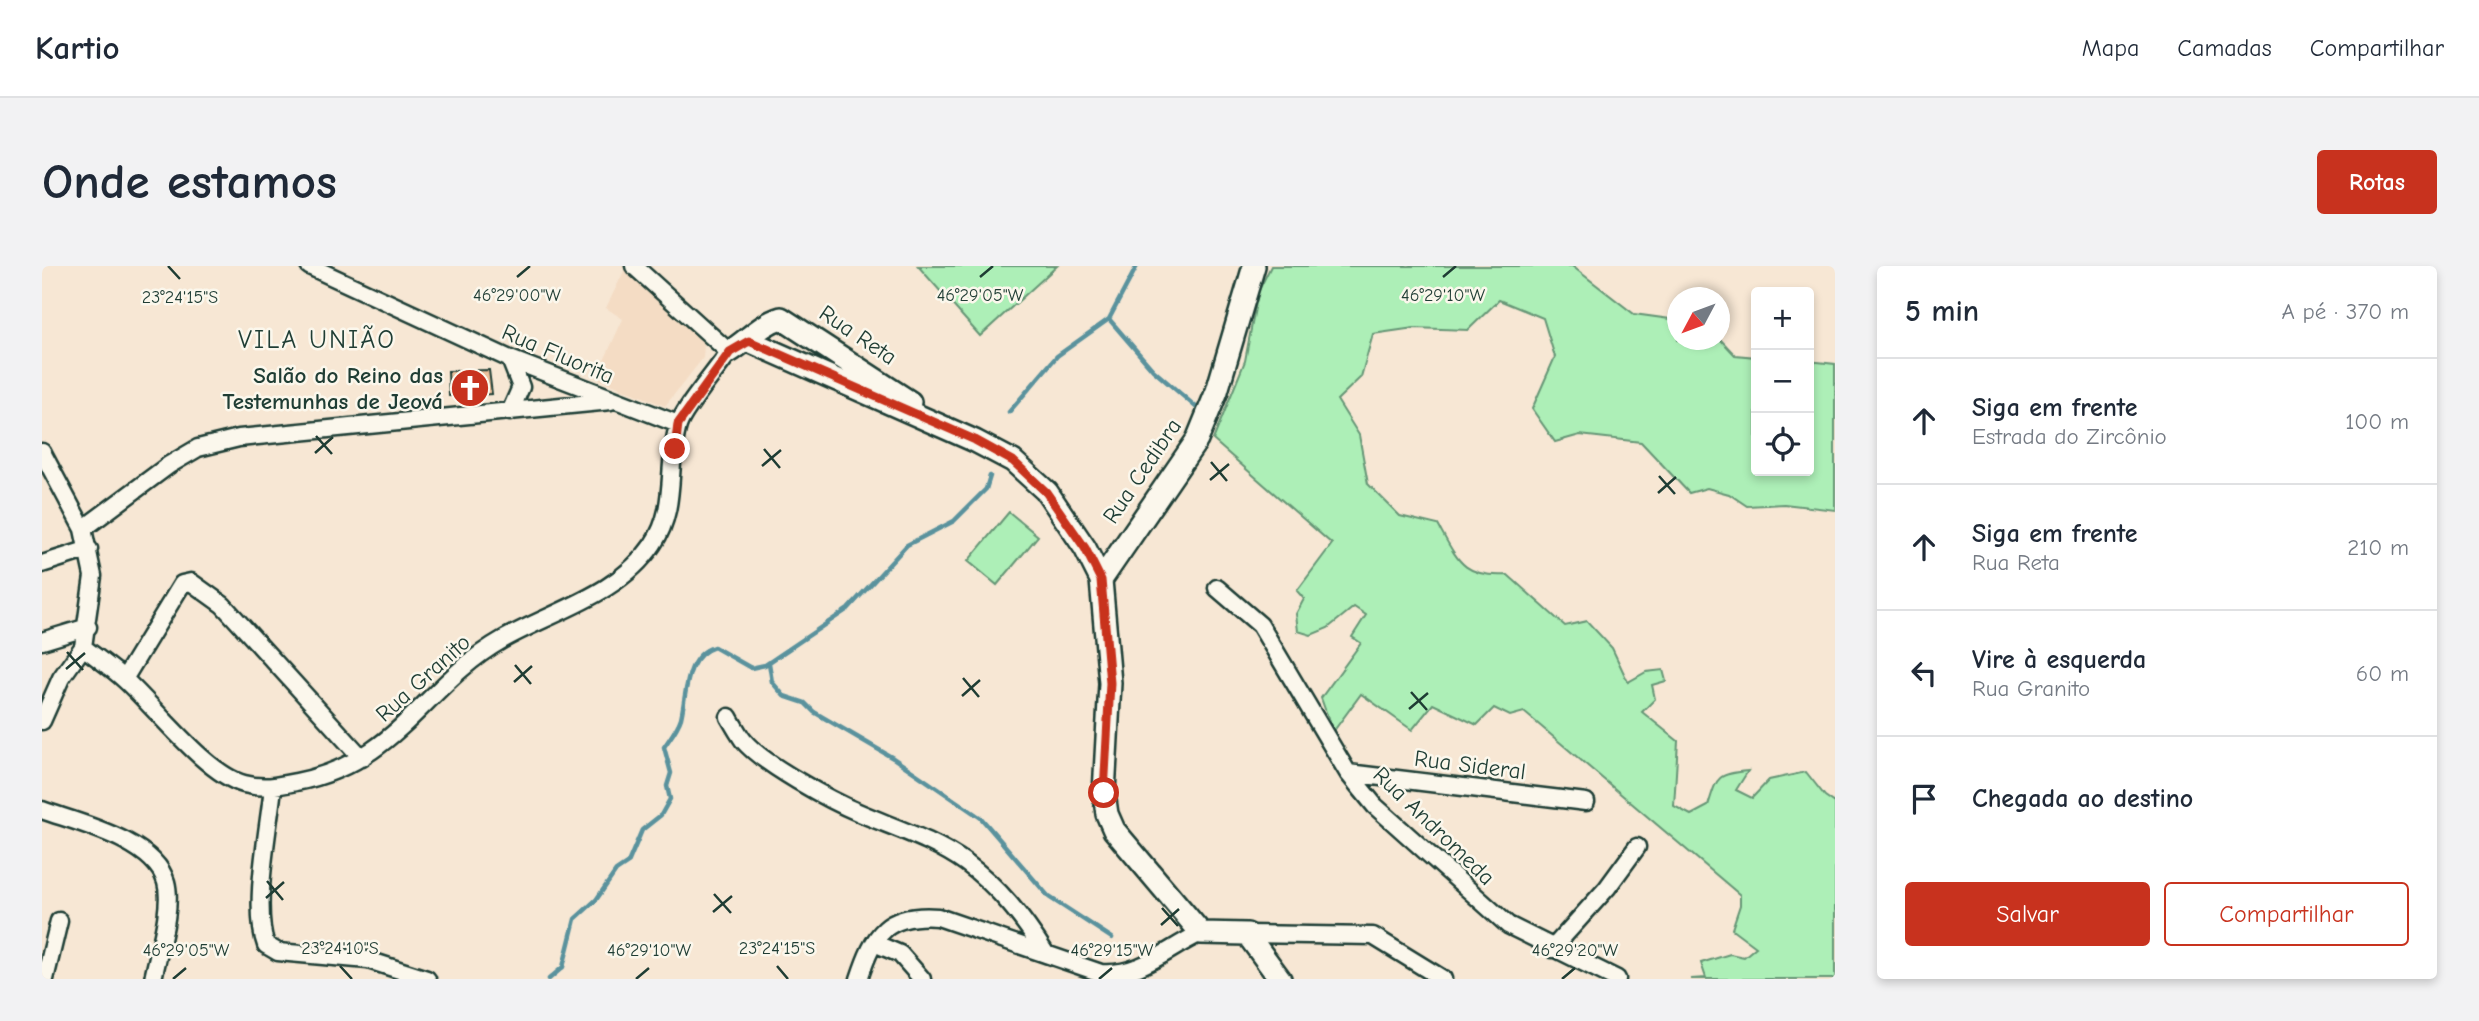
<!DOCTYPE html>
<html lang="pt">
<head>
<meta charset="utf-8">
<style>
  body { margin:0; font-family:"Comic Neue",sans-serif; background:#f2f2f3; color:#1f2937 }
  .controls { position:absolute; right:21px; top:21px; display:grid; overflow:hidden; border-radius:7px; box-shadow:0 4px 10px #0003 }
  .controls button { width:63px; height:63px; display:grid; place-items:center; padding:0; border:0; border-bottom:2px solid #e0e1e3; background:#fff; color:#1f2937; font:35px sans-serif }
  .compass { position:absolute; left:1625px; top:21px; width:63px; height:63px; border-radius:50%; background:#fff; box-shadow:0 4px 10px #0003; rotate:229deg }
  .stop { position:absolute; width:21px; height:21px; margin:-16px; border:5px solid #c8321e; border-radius:50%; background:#fff }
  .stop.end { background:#c8321e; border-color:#fff; box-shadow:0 2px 7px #0008 }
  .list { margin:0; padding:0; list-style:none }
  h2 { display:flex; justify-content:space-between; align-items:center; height:91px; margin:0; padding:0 28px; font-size:30px }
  h2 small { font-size:23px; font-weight:400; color:#747a83 }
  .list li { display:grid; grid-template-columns:46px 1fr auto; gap:21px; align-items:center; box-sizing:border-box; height:126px; padding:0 28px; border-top:2px solid #e0e1e3 }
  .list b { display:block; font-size:26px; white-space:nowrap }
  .list p { margin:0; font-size:23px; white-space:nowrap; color:#747a83 }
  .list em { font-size:23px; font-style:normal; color:#747a83 }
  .actions { display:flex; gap:14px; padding:21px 28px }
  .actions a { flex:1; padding:16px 0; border:2px solid #c8321e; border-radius:7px; text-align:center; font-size:24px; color:#c8321e }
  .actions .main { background:#c8321e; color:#fff }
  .icon { flex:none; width:38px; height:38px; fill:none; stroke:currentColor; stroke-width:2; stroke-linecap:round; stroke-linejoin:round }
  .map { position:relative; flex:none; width:1793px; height:713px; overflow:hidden; border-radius:7px }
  header { display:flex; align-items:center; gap:42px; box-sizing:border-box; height:98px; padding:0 35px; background:#fff; border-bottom:2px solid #e0e1e3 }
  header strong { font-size:33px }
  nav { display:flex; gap:38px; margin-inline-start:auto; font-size:24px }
  .intro { display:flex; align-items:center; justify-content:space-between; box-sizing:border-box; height:168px; padding:0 42px }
  h1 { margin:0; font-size:49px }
  .button { padding:18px 32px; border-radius:7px; background:#c8321e; color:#fff; font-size:24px; font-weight:700 }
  main { display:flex; gap:42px; padding:0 42px }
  aside { flex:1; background:#fff; border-radius:7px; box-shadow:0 4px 10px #0003 }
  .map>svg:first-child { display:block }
</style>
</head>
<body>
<header>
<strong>Kartio</strong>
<nav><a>Mapa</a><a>Camadas</a><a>Compartilhar</a></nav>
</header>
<div class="intro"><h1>Onde estamos</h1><a class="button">Rotas</a></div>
<main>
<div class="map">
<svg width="1793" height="713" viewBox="0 0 1793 713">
  <rect width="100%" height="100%" fill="#f7e7d4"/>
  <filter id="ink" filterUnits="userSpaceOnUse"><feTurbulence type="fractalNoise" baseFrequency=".0143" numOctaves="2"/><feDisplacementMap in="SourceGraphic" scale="14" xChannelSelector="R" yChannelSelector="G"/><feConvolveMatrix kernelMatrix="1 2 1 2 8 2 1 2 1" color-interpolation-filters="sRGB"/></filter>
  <g filter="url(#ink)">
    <path fill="#f4dcc4" d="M584 1 662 78 661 92 623 140 554 112 581 53 564 42Z"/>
    <path fill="#adefb7" stroke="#669676" stroke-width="2" d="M876 0H1015L938 70Z
      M1229 0H1530L1592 48 1635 54 1636 74 1678 73 1693 89 1714 91V205H1767V95L1793 98V244L1742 238 1705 240 1687 228 1665 222 1647 227 1599 176 1538 169 1513 176 1490 143 1513 91 1501 52 1457 34 1426 64 1372 62 1331 68 1319 111 1295 134 1317 169 1326 218 1358 250 1396 259C1416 295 1421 312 1466 309L1523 360 1545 355 1570 382 1586 416 1604 406 1621 404 1624 415 1610 419 1613 433 1600 446 1636 475 1632 540 1649 549 1666 540C1675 511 1674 508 1706 505L1694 524 1710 532 1727 514 1764 506 1783 530 1793 537V713H1649L1664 712 1659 697 1688 688 1702 691 1714 681 1690 663 1698 639V629L1482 446 1468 450 1452 442 1435 459 1391 438 1370 464 1319 428 1291 466 1279 432 1319 377 1310 371 1324 349 1312 341 1286 362 1269 369 1256 365 1254 348 1262 333 1255 325 1290 278 1171 174 1203 95 1216 26Z
      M967 246 996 270 955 319 926 295Z"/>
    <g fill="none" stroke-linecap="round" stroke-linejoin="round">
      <path stroke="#5a929d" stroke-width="4.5" d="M1067 53 1111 104 1155 142
        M967 146 1015 90 1067 53 1095 0
        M727 397 730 416 742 430 763 437 772 446 851 492 939 552 1007 631 1070 672
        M507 713 521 701 533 653 554 634 574 605 586 597 600 564 619 549 628 533 625 520 629 507 622 481C628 472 636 462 639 452 645 426 643 390 672 381L709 402 723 399 806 343 865 279 912 255 944 223 948 210"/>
    </g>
    <path fill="#edc19d" stroke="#1f3d34" stroke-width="2" d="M447 104 450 128 407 130 406 105Z"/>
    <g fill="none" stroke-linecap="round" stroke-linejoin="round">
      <g stroke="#1f3d34" stroke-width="21">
        <path id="street" d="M267 0 468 93 636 158
          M468 146 479 121 468 93
          M0 186 41 263 51 310 41 381 19 412 0 455
          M41 263 127 199 156 182 197 172 569 135
          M0 298 47 283
          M1175 322 1218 359 1306 507 1333 540 1466 659 1575 713
          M0 375 46 361
          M41 381C55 392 70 402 83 414 113 441 164 508 202 518 221 523 235 520 254 516 357 496 381 419 460 374 511 345 577 329 611 278 636 241 624 200 636 160 641 143 676 103 687 86L592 0
          M82 413 140 318 149 316 181 339 320 492
          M687 451C691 458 696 467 701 474 719 497 789 535 818 547 853 562 892 574 924 597 958 622 981 652 1004 688
          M1306 507 1544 536
          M231 521C227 561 210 642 224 679L236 686 326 694 385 713
          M0 544C36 557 112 574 124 616 131 641 116 687 111 713
          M1205 668 1331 670 1401 713
          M832 677 858 688 880 713
          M1510 683 1565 622 1595 581
          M3 713 17 655
          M817 713C832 667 845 647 896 651L1059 707C1099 710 1124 683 1159 667"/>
      </g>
      <g stroke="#1f3d34" stroke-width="26">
        <path id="secondary" d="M707 75 933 175 971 195 1005 226 1043 282 1059 314 1068 417 1062 527 1065 548 1072 564 1159 667 1205 668 1238 713
          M687 86C705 75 719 58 739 52L868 136
          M1059 314 1155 174 1175 125 1212 0"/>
      </g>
      <use href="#street" stroke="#fbf7ec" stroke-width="16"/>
      <use href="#secondary" stroke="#fbf7ec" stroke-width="21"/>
    </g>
  </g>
  <g fill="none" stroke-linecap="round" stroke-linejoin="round" filter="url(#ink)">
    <path stroke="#c8321e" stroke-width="9" d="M633 183 636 158 688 86 707 75 933 174 971 195 1004 226 1043 282 1059 314 1068 417 1062 527"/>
  </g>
  <path fill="none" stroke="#1f3d34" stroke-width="2.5" d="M126 0 138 13M475 11 488 0M938 11 951 0M1401 11 1414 0M274 170 290 188M722 183 738 202M273 187 291 171M1169 196 1185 215M720 200 739 184M1617 210 1633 228M1168 214 1187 198M1616 227 1634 211M25 386 41 404M473 399 489 418M24 403 43 387M921 412 937 431M472 416 490 400M1369 426 1385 444M920 430 938 414M1367 443 1386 427M225 615 241 634M672 628 689 647M224 632 242 616M1120 642 1136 660M671 646 690 630M1119 659 1137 643M298 700 310 713M735 700 746 713M131 713 144 702M594 713 607 702M1057 713 1070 702M1520 713 1533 702"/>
  <defs>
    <g id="church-disc" transform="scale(2.0125)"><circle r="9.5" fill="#c8321e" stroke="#fbf7ec"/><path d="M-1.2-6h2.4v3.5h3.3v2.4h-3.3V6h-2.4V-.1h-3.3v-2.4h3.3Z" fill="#fff"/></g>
  </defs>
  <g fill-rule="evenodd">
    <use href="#church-disc" x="428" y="122"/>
  </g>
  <g text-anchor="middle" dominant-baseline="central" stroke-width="5" stroke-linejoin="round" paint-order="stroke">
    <g font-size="23" fill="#1f3d34" stroke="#fbf7ec">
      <text transform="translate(816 69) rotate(34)">Rua Reta</text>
      <text transform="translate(516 88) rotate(23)">Rua Fluorita</text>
      <text transform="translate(1100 205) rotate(-56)">Rua Cedibra</text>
      <text transform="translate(381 412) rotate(-42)">Rua Granito</text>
      <text transform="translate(1428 499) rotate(7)">Rua Sideral</text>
      <text transform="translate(1392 560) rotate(44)">Rua Andromeda</text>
    </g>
    <g font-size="23" font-weight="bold" fill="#1f3d34" stroke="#fbf7ec" text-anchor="end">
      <text x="401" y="109">Salão do Reino das<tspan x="401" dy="26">Testemunhas de Jeová</tspan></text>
    </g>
    <g font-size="26" letter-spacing="2" fill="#1f3d34" stroke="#fbf7ec">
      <text x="275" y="74">VILA UNIÃO</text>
    </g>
  </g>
  <g font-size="18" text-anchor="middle" fill="#1f3d34" stroke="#fbf7ec" stroke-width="5" stroke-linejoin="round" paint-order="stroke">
    <text x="475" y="35">46°29'00"W</text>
    <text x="938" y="35">46°29'05"W</text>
    <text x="1401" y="35">46°29'10"W</text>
    <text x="138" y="37">23°24'15"S</text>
    <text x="298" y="688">23°24'10"S</text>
    <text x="735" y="688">23°24'15"S</text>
    <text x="144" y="690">46°29'05"W</text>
    <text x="607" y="690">46°29'10"W</text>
    <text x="1070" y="690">46°29'15"W</text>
    <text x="1533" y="690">46°29'20"W</text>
  </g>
</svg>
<div class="controls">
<button>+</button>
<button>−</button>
<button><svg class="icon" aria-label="locate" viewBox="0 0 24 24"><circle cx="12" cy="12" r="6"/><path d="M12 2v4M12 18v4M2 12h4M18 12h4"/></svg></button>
</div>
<svg class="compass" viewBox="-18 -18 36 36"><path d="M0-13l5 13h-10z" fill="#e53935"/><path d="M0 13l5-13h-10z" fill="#747a83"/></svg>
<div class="stop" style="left:1062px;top:527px"></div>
<div class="stop end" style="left:633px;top:183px"></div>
</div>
<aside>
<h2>5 min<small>A pé · 370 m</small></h2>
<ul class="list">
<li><svg class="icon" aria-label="ahead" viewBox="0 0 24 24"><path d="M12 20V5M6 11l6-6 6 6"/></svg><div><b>Siga em frente</b><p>Estrada do Zircônio</p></div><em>100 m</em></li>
<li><svg class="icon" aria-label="ahead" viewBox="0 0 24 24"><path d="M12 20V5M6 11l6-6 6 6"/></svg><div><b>Siga em frente</b><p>Rua Reta</p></div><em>210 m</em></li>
<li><svg class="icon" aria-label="left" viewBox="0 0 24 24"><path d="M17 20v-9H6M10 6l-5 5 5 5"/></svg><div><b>Vire à esquerda</b><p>Rua Granito</p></div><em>60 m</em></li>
<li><svg class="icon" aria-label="arrive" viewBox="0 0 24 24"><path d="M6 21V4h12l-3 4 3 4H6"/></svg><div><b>Chegada ao destino</b></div></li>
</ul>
<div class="actions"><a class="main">Salvar</a><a>Compartilhar</a></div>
</aside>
</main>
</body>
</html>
